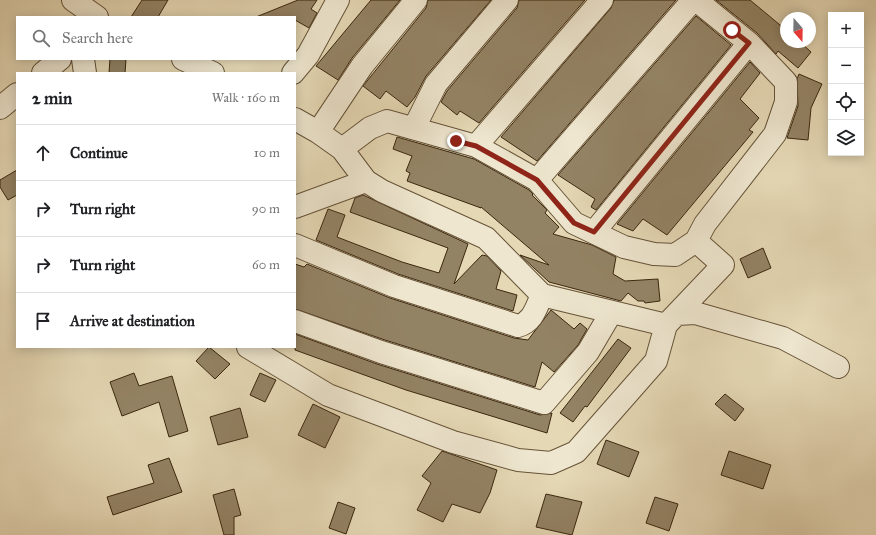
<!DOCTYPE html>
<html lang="en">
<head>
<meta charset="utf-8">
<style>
  body { margin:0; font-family:"IM FELL Great Primer",serif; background:#f2f2f2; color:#202124 }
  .controls { position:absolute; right:12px; top:12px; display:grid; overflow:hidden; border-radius:0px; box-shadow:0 2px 10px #0003 }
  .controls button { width:36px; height:36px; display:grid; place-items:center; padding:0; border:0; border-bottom:1px solid #e0e0e0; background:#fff; color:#202124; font:20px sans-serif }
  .compass { position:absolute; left:780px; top:12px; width:36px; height:36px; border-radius:50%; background:#fff; box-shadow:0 2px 10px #0003; rotate:160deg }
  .stop { position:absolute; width:12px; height:12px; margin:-9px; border:3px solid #8f2418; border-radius:50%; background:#fff }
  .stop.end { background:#8f2418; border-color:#fff; box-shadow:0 1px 4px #0008 }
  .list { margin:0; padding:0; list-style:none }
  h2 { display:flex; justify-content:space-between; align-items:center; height:52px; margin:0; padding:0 16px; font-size:17px }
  h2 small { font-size:13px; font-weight:400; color:#757577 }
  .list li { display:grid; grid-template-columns:26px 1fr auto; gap:12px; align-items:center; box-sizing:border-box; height:56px; padding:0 16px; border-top:1px solid #e0e0e0 }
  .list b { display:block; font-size:15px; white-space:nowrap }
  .list em { font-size:13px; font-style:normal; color:#757577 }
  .icon { flex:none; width:22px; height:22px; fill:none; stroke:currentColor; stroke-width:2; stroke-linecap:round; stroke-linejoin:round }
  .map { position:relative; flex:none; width:876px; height:535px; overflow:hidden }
  .search { position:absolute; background:#fff; box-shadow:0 2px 10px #0003; left:16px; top:16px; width:280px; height:44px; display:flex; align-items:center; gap:10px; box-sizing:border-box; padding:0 14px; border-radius:0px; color:#757577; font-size:15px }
  .panel { position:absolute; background:#fff; box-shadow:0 2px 10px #0003; left:16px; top:72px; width:280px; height:276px; border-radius:0px }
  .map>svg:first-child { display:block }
</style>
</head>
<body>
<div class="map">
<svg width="876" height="535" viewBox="0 0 876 535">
  <rect width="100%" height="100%" fill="#e5d8b5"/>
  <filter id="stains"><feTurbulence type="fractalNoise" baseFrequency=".005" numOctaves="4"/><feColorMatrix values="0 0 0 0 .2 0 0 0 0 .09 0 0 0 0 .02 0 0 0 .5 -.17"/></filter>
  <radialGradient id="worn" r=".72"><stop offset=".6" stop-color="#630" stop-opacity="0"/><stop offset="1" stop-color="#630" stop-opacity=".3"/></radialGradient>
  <path fill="#938365" stroke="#3b270f" d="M142 0H168L158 17H131Z
    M298 0H317L311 9 317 13 309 28 295 20V17H256Z
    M371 0H400L352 58 338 80 316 66Z
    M428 0H491L426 76 415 97 407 107 386 91 380 99 363 86 426 8Z
    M519 0H585L479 123 460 111 457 115 441 102 447 91 517 8Z
    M614 0H676L537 161 501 137 611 8Z
    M716 0H750L786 30V42H800L811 52 798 68 778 51 776 54 757 33Z
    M696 16 731 45 596 210 591 207 595 199 558 175Z
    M110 59H126L125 73H109Z
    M750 62 760 73 740 99 759 118 749 130 753 132 667 235 643 219 633 231 617 224Z
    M799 74 822 84 811 108 808 140 787 138 798 106 797 79Z
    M397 137 474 159 529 190 533 194 532 195 547 210 545 213 559 227 553 234 592 245 616 257 613 274 625 281 658 279 660 301 645 303 644 301H638L628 293 621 301 549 282 520 255 549 265 481 207V208L407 181 410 173 406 171 412 156 393 149Z
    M17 170V195L8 200 0 187V180Z
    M363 195 468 244 454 284 482 255 487 256 501 271 496 289 517 295 513 311 398 274 316 240 328 209 345 215 337 237 402 262 439 273 448 248 350 212 355 198Z
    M763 248 771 268 748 278 740 259Z
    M295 264 304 267 307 264 390 298 514 338 528 340 551 310 574 329 580 323 587 329 578 345 554 372 542 362 535 387 385 340 295 309Z
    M295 334 377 364 540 415 552 413 547 433 406 390 295 350Z
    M618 339 631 348 587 407 585 406 573 422 560 413Z
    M209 347 230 364 215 379 196 361Z
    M134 373 139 386 172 376 188 431 169 437 159 402 122 416 110 382Z
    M260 373 276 380 265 402 250 395Z
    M725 394 744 409 735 421 715 404Z
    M313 404 340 417 325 448 298 435Z
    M240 408 248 437 218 445 210 417Z
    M606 440 639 452 629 477 597 464Z
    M442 451 497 470 490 493 480 513 452 504 443 522 417 510 431 483 422 476Z
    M729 451 771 465 763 489 721 475Z
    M169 458 182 492 113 515 107 497 154 483 148 465Z
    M234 489 241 515 234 517V535H224L213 495Z
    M546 494 582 502 572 535 536 527Z
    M655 497 678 504 669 531 646 523Z
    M338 502 355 508 346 534 329 528Z"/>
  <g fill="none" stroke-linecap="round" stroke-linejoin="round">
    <g stroke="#665338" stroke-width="24">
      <path id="minor" d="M73 0 97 17
        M83 59 85 73
        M183 59 213 73
        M43 73 60 59
        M293 73 308 55 338 0
        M0 108 17 94
        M295 119 318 132 342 149 370 128 387 121 476 146 537 180 574 223 624 247 654 254 675 255 696 241 705 224 775 134 786 102V82L749 43 696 0
        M414 128 436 84 507 0
        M318 132 362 66 416 0
        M476 146 602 0
        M342 149 366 181 382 191 486 238 542 295 666 325 723 265 696 241
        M537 180 693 0
        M295 207 366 181
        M594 232 749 43
        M295 245 394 286 518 326C533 322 536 308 542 295
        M677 314 695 313 783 338 838 367
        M295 321 381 352 544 403 588 352 611 313
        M248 347 328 395 453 442 518 460 551 463 576 452 656 361 666 325"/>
    </g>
    <use href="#minor" stroke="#eee6cf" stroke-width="22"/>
  </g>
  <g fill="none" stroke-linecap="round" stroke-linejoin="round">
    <path stroke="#8f2418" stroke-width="5" d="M456 141 476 146 537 180 574 223 594 232 749 43 732 30"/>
  </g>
  <rect width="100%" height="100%" filter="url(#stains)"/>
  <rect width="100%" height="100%" fill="url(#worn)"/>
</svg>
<div class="controls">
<button>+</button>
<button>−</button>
<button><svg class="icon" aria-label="locate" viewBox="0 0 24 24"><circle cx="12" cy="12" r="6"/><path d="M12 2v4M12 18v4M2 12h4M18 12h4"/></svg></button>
<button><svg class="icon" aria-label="layers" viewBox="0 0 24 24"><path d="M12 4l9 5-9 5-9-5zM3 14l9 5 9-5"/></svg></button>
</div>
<svg class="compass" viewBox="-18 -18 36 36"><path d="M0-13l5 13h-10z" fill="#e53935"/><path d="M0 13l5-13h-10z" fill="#757577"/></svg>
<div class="stop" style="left:732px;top:30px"></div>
<div class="stop end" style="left:456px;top:141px"></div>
<div class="search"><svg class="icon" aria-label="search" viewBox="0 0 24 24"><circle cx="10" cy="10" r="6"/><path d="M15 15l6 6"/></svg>Search here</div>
<section class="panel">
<h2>2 min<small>Walk · 160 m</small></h2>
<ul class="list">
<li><svg class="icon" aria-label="ahead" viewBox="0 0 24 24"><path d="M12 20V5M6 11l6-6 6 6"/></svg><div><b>Continue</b></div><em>10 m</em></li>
<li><svg class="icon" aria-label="right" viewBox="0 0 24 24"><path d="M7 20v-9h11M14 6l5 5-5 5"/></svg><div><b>Turn right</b></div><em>90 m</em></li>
<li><svg class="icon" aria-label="right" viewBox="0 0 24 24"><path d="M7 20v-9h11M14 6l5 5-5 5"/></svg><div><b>Turn right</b></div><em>60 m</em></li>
<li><svg class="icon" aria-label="arrive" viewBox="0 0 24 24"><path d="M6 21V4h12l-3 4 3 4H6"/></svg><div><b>Arrive at destination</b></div></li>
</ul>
</section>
</div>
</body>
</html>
